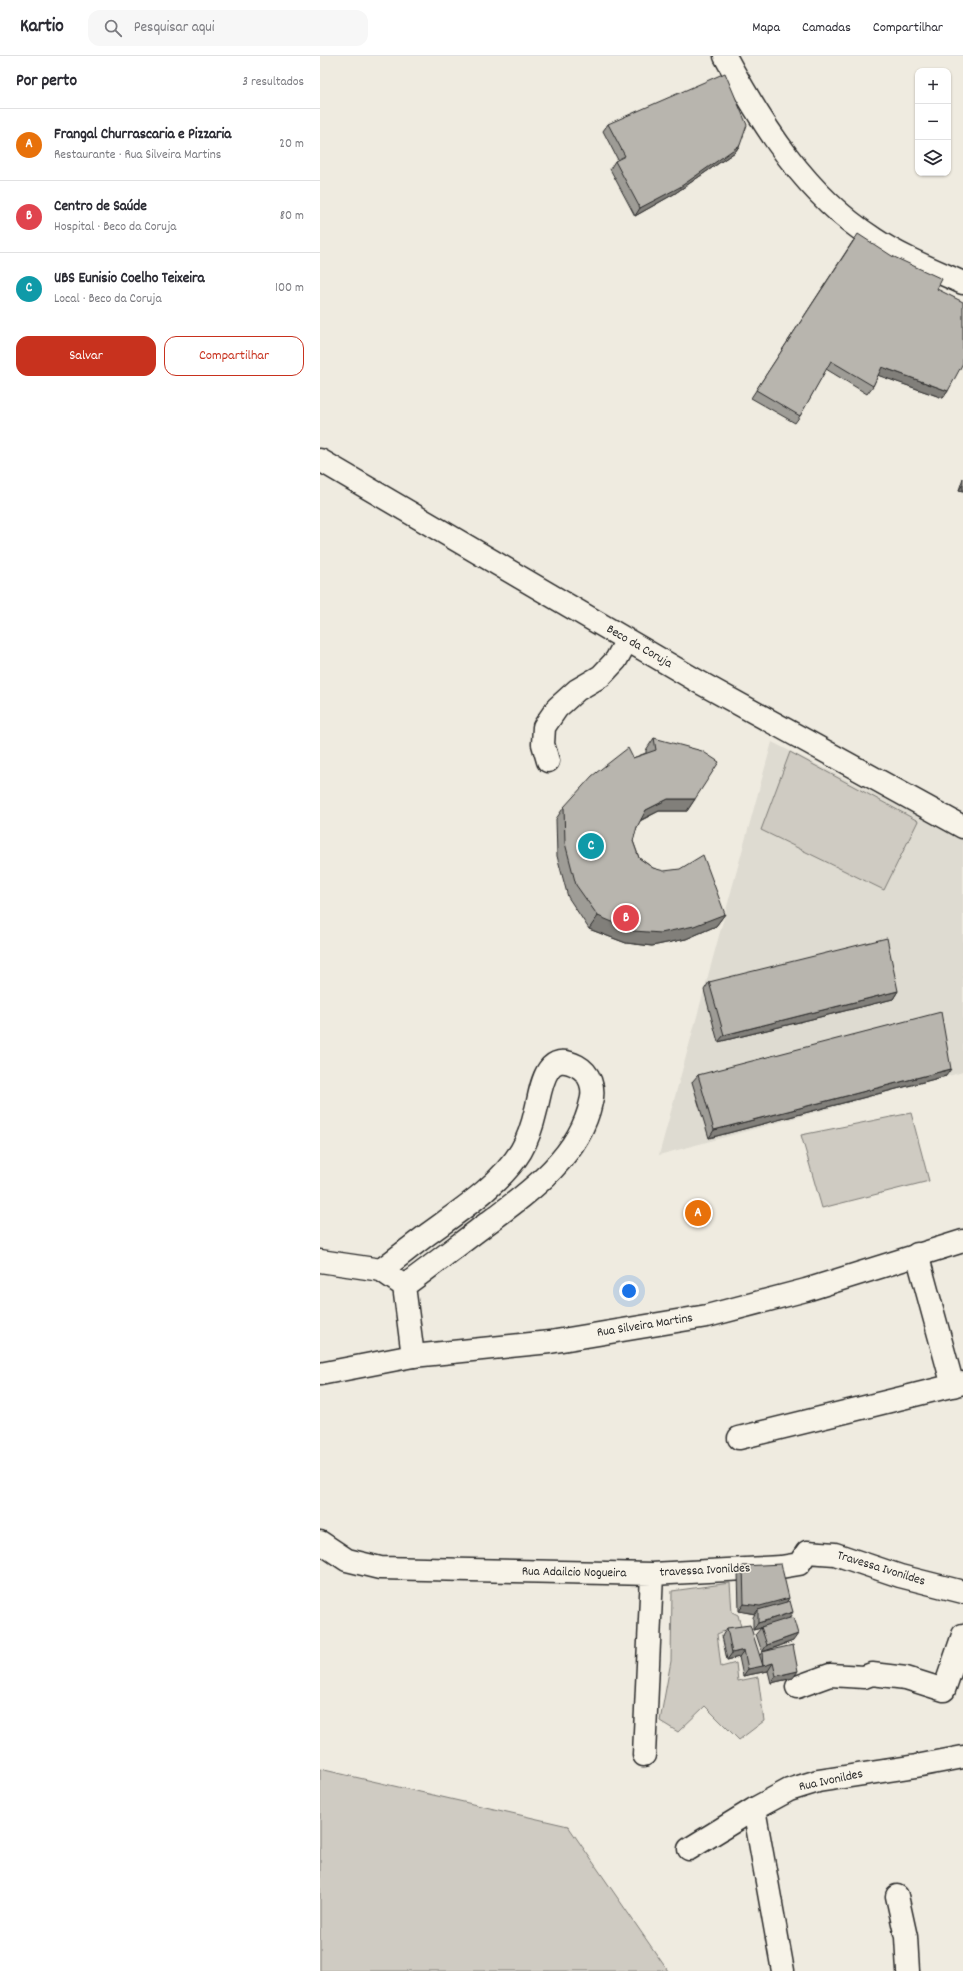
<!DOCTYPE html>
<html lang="pt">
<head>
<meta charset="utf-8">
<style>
  body { margin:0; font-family:Dekko,sans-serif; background:#f7f7f7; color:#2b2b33 }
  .controls { position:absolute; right:12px; top:12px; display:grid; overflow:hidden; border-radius:8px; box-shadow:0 1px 3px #0004 }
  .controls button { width:36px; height:36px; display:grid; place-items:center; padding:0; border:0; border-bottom:1px solid #e1e1e2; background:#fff; color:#2b2b33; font:20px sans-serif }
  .you { position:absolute; left:309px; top:1235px; width:14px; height:14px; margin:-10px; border:3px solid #fff; border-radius:50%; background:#1a73e8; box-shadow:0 0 0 6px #1a73e833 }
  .badge { display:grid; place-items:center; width:26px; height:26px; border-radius:50%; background:#c8321e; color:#fff; font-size:13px; font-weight:700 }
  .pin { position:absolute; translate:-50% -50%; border:2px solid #fff; box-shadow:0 1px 4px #0006 }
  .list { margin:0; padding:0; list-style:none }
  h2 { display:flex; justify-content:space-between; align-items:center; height:52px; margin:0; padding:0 16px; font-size:17px }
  h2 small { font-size:13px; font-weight:400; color:#7c7c81 }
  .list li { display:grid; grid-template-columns:26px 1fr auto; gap:12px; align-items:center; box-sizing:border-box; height:72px; padding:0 16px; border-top:1px solid #e1e1e2 }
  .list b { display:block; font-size:15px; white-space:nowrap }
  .list p { margin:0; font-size:13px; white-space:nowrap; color:#7c7c81 }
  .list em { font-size:13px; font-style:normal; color:#7c7c81 }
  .actions { display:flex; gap:8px; padding:12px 16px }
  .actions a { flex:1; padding:9px 0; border:1px solid #c8321e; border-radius:12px; text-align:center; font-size:14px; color:#c8321e }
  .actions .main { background:#c8321e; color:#fff }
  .icon { flex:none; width:22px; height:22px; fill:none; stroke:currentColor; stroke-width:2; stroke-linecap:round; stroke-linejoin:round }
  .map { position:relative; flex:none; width:643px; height:1915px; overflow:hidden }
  header { display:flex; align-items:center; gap:24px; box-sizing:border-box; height:56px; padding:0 20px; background:#fff; border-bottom:1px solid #e1e1e2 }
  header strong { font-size:19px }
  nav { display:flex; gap:22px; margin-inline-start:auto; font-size:14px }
  .search { width:280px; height:36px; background:#f7f7f7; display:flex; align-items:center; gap:10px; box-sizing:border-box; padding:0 14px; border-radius:12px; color:#7c7c81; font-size:15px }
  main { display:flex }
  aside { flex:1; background:#fff }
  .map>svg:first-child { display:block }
</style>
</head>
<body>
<header>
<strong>Kartio</strong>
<div class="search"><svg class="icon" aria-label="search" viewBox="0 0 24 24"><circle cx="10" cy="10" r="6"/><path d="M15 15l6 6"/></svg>Pesquisar aqui</div>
<nav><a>Mapa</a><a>Camadas</a><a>Compartilhar</a></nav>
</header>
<main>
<aside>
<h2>Por perto<small>3 resultados</small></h2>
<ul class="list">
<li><span class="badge" style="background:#e8710a">A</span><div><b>Frangal Churrascaria e Pizzaria</b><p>Restaurante · Rua Silveira Martins</p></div><em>20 m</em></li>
<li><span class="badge" style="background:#e0444e">B</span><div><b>Centro de Saúde</b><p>Hospital · Beco da Coruja</p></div><em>80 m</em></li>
<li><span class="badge" style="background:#0f9aa8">C</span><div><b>UBS Eunisio Coelho Teixeira</b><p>Local · Beco da Coruja</p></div><em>100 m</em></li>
</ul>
<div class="actions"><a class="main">Salvar</a><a>Compartilhar</a></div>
</aside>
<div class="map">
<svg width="643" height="1915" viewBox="0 0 643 1915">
  <rect width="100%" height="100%" fill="#efebe0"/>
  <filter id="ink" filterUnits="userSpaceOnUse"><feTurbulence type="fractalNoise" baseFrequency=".025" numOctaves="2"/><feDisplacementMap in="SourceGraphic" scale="8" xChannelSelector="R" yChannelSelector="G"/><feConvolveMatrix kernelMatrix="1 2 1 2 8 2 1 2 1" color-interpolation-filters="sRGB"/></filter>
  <g filter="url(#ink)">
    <path fill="#dedbd1" d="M452 686 643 782V1016L339 1099Z"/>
    <path fill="#cfcbc2" stroke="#7d7b76" d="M470 696 598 765 564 834 441 774Z
      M591 1057 609 1125 502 1152 481 1079Z
      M410 1527 412 1556 418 1559 421 1571 412 1572 397 1578 401 1611 416 1607 418 1625 438 1621 444 1665 419 1684 385 1650 358 1676 340 1665 351 1605 352 1535Z
      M0 1713 248 1770 348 1915H0Z"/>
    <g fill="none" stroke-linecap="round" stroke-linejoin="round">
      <g stroke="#2b2b2b" stroke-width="25">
        <path id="minor" d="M405 0C442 69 486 139 553 182 581 201 612 213 643 227
          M0 404 379 626 643 771
          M228 705 223 688 224 671 237 652 257 634 281 620 296 604 307 584
          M597 1198 633 1330
          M0 1205 61 1214 84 1230 93 1300
          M61 1214C77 1202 92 1190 108 1178 138 1156 181 1128 201 1095 208 1083 213 1067 216 1054 221 1035 224 992 257 1010 270 1017 275 1032 271 1046 259 1104 202 1141 157 1175 133 1193 109 1212 84 1230
          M419 1382 643 1327
          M0 1486 27 1504 60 1512 332 1518 461 1511 479 1508 487 1496 515 1498 580 1520 643 1536
          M477 1631 510 1619 544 1621 552 1618 586 1622 624 1634 643 1579
          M324 1699 332 1518
          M434 1753 463 1915
          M369 1793 434 1753 469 1734 498 1725 596 1710 643 1701
          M577 1840 586 1881 588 1915"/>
      </g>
      <g stroke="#2b2b2b" stroke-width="25">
        <path id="major" d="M0 1318 93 1300 230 1286 387 1260 486 1234 643 1185"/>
      </g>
      <use href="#minor" stroke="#f7f3e8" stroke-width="22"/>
      <use href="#major" stroke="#f7f3e8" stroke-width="22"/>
    </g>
    <path fill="#9e9c96" stroke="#2b2b2b" d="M288 68 420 89 415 96 354 138 315 160 290 113 295 105 298 104 283 75Z
      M533 185 617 233 628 335 623 342 558 319 553 330 547 338 506 313 480 360 475 367 431 342Z
      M643 422V435L639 434Z
      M334 682 375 743 367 755H339L320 765 317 771 313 785 319 802 333 812 405 858 396 870 366 883 332 890 306 887 269 873 248 841 237 800 236 763 244 751 313 702 326 697V694Z
      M389 926 578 935 573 943 398 986 384 934Z
      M378 1019 626 1020 389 1082 372 1026Z
      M423 1510 469 1542 466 1546 473 1585 443 1596 473 1622 451 1627 448 1615 423 1620 419 1601 407 1604 402 1580 407 1572 440 1599 442 1596 436 1578 441 1572 433 1574V1561L435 1558 419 1555 418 1517Z"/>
    <path fill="#817f7a" stroke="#2b2b2b" d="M420 89 415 96 354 138 315 160 320 152Z
      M562 311 628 335 623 342 557 319Z
      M643 428V435L639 434Z
      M348 743H375L367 755H339L317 766 326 754Z
      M405 858 396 870 366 883 332 890 306 887 269 873 278 860Z
      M578 935 573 943 398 986 404 979Z
      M631 1013 626 1020 389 1082 394 1074Z
      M469 1542 464 1550 438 1554 435 1558 419 1555 424 1548Z
      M473 1556 468 1564 441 1571V1572L433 1574 438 1567Z
      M478 1578 473 1585 442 1596 447 1589Z
      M424 1594 419 1601 407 1604 412 1597Z
      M453 1607 448 1615 423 1620 428 1613Z
      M478 1615 473 1622 451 1627 456 1620Z"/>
    <path fill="#b8b5ae" stroke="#2b2b2b" d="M405 17 427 69 420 89 360 131 320 152 295 105 305 100 288 68Z
      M538 178 572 200 622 223 617 233 643 246V307L628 335 562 311 553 330 511 305 480 360 436 334Z
      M334 682 382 695 399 706 375 743H348L326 754 317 771 313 785 319 802 333 812 344 815 360 813 383 799 405 858 374 870 341 877 314 875 278 860 256 829 245 787 244 751 272 720 308 692 313 702 336 694Z
      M567 882 578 935 404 979 389 926Z
      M621 956 631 1013 394 1074 378 1019Z
      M461 1508 469 1542 440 1550 424 1548 423 1510Z
      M470 1545 473 1556 438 1567V1554Z
      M473 1561 478 1578 447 1589 441 1571Z
      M430 1569 443 1610 442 1596 473 1589 478 1615 456 1620 453 1607 443 1610 428 1613 424 1594 412 1597 407 1572Z"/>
  </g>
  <g text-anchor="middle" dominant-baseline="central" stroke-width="3" stroke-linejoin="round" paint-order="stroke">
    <g font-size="13" fill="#2b2b2b" stroke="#f7f3e8">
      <text transform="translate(319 591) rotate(30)">Beco da Coruja</text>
      <text transform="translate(325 1270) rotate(-9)">Rua Silveira Martins</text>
      <text transform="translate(561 1513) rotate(17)">Travessa Ivonildes</text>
      <text transform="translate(385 1515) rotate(-3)">travessa Ivonildes</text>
      <text transform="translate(254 1517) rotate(1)">Rua Adailcio Nogueira</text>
      <text transform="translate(511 1725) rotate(-12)">Rua Ivonildes</text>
    </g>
  </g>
</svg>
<div class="controls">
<button>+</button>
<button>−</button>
<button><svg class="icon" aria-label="layers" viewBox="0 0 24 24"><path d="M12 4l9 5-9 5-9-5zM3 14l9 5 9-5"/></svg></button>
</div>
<div class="you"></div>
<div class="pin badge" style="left:378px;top:1157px;background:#e8710a">A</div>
<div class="pin badge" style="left:306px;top:862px;background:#e0444e">B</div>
<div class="pin badge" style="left:271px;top:790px;background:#0f9aa8">C</div>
</div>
</main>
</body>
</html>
